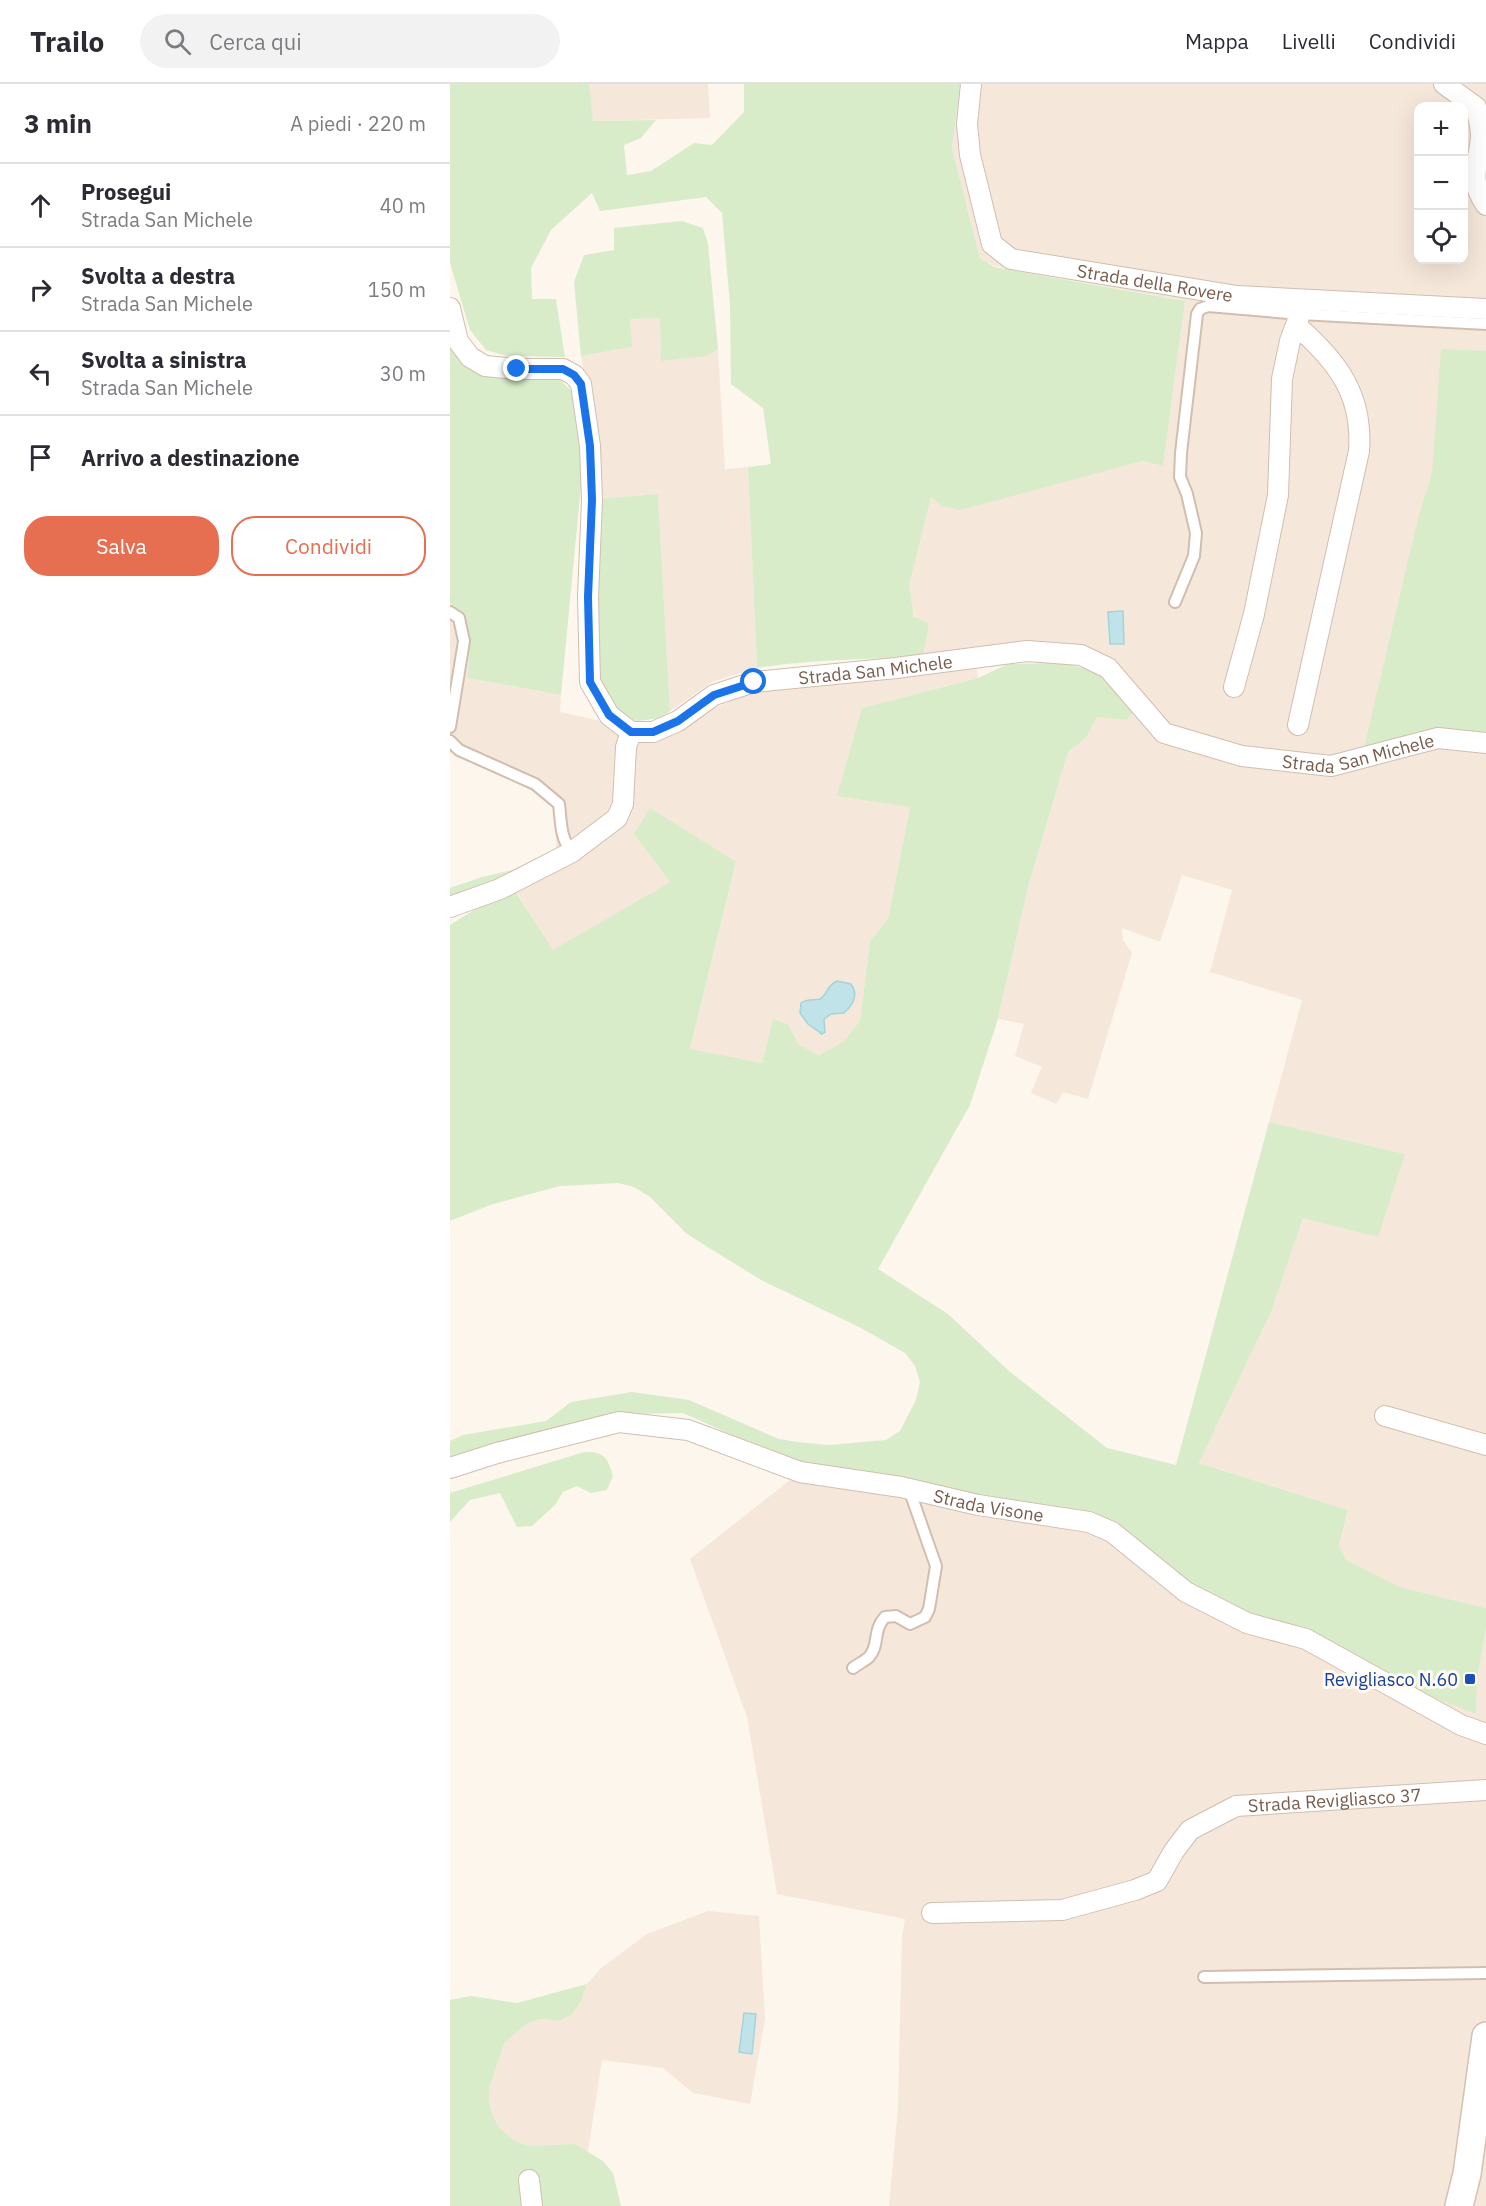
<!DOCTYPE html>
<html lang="it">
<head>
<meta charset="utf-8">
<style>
  body { margin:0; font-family:"IBM Plex Sans",sans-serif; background:#f2f2f3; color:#2b2b33 }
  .controls { position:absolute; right:18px; top:18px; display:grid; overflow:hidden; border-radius:12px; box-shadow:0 6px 24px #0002 }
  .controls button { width:54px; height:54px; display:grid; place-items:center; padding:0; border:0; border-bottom:2px solid #e1e1e2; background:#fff; color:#2b2b33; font:30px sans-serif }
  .stop { position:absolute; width:18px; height:18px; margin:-14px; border:4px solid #1a73e8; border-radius:50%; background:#fff }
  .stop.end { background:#1a73e8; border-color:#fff; box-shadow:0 2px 6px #0008 }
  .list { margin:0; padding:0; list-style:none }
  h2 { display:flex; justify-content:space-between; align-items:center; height:78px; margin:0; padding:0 24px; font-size:26px }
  h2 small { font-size:20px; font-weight:400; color:#7c7c81 }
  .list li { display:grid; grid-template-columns:39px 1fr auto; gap:18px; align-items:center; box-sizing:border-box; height:84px; padding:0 24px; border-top:2px solid #e1e1e2 }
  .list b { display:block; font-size:22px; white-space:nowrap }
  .list p { margin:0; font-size:20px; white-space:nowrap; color:#7c7c81 }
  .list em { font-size:20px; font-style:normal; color:#7c7c81 }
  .actions { display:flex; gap:12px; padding:18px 24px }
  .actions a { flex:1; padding:14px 0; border:2px solid #e76f51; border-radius:24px; text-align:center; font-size:21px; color:#e76f51 }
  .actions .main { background:#e76f51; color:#fff }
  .icon { flex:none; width:33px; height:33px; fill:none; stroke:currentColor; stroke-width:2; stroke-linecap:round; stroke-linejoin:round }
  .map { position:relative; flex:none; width:1036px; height:2122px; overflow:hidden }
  header { display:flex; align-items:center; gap:36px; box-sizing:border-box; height:84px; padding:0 30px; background:#fff; border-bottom:2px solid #e1e1e2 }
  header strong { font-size:28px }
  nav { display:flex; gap:33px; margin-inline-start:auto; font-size:21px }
  .search { width:420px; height:54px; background:#f2f2f3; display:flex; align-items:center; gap:15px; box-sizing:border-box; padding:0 21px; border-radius:33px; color:#7c7c81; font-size:22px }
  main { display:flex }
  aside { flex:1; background:#fff }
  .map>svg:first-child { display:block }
</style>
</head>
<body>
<header>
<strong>Trailo</strong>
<div class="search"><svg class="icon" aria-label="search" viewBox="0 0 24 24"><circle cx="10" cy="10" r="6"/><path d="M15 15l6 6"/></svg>Cerca qui</div>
<nav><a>Mappa</a><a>Livelli</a><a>Condividi</a></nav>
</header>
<main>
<aside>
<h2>3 min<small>A piedi · 220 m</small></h2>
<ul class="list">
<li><svg class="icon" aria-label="ahead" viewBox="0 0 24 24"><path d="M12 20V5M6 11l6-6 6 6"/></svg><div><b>Prosegui</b><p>Strada San Michele</p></div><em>40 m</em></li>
<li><svg class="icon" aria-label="right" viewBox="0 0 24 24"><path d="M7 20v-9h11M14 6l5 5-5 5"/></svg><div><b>Svolta a destra</b><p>Strada San Michele</p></div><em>150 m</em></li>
<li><svg class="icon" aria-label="left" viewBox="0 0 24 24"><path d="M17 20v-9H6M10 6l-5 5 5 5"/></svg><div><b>Svolta a sinistra</b><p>Strada San Michele</p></div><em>30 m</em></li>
<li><svg class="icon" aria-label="arrive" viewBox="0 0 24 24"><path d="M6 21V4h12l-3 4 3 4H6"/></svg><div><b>Arrivo a destinazione</b></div></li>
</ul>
<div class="actions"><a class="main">Salva</a><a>Condividi</a></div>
</aside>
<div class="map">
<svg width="1036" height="2122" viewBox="0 0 1036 2122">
  <rect width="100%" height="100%" fill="#fdf6ec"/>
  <path fill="#f5e8da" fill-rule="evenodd" d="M139 0H258L260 34 142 37Z
    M510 0H1036V1524L950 1503 896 1476 889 1462 898 1426 749 1379 822 1226 853 1134 955 1070 819 1038 852 916 760 888 782 806 732 791 710 858 672 844 673 856 682 869 638 1015 613 1008 606 1020 581 1009 592 983 565 972 574 940 548 935 578 803 618 668 636 654 647 633 676 636 660 579 473 572 458 501 481 413 692 377 713 382 735 217 544 182 530 174 502 65ZM968 22H1014V176H968Z
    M210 234 255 272 268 265 275 385 298 383 307 584 262 598 220 627 208 410 147 415 136 298 131 272 181 263 180 235Z
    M0 519 13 530 19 560 18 594 111 611 110 628 151 637 163 642 170 653 165 732 106 772V722L89 710 2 667 0 671Z
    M526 581 528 594 412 624 460 723 438 835 420 857 410 937 393 958 369 971 349 961 338 940 323 935 312 979 240 966 286 778 184 750 220 798 103 867 63 802 169 743 182 725 181 687 184 653 230 645 261 626 306 606Z
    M347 1380 632 1428 1026 1630 1027 1596 1036 1543V2122H439L448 2023 452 1852 455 1835 327 1810 297 1633 240 1475 340 1396Z
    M258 1827 309 1832 315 1935 300 2020 243 2009 213 1984 152 1976 138 2068 125 2060 78 2062 62 2055 49 2045 42 2030 39 2016 40 2001 55 1958 78 1939 92 1935 108 1937 131 1917 137 1900 150 1885 197 1850Z"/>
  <path fill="#d8ecc9" d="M0 0H139L143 37 206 36 191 54 174 61 177 91 201 87 244 59 262 61 294 28V0H510L502 65 530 174 544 183 735 217 713 382 692 377 510 426 492 422 481 413 459 501 464 533 479 539 473 572C417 576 362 575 307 584L298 383 321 380 313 324 281 300 280 221 272 129 256 113 150 127 142 109 101 146 81 184 82 215H106L115 273 57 272 36 266 20 246 0 179Z
    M232 137 253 144 258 160 268 265 256 272 211 277 210 234 180 235 182 263 131 272 124 198 134 171 164 166V144Z
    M0 251 7 270 98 292 111 297 126 311 134 370 111 611 18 594 19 560 13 530 0 519Z
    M991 265 1036 267V652L913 668 969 430 982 390Z
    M208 410 220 627 212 634 186 637 166 626 150 598 146 512 147 415Z
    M614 579 647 588 684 628 676 636 647 633 636 654 618 668 578 803 548 935 520 1021 428 1185 498 1230 559 1287 657 1364 726 1381 819 1038 955 1070 928 1153 853 1134 822 1226 749 1379 898 1426 889 1461 896 1476 950 1503 1036 1524V1543L1027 1596 1026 1630 963 1605 740 1503 667 1440 521 1414 347 1380 233 1329 176 1330 0 1377V1357L13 1351 96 1337 121 1318 182 1308 239 1316 329 1355 347 1358 379 1361 436 1356 450 1347 466 1316 470 1298 465 1282 455 1269 409 1243 313 1197 251 1159 236 1149 200 1113 184 1103 168 1099 110 1102 43 1120 0 1137V841L62 802 103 866 220 798 184 750 200 724 286 778 240 965 312 979 323 935 338 940 349 961 369 971 393 958 410 937 420 857 438 835 460 723 387 712 412 624 528 594 558 580Z
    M71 784 80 785 0 818V804L3 803 32 793Z
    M134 1368C154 1367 158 1374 163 1392L157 1406 141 1409 127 1402 113 1408 105 1421 82 1442 67 1443 50 1409 20 1416 0 1438V1409Z
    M137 1900 131 1917 122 1930 108 1937 92 1935 78 1939 55 1958 40 2001 39 2016 42 2030 49 2044 62 2055 78 2062 125 2060 153 2077 163 2089 171 2122H0V1916L21 1912 67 1919Z"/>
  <path fill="#bfe3e8" stroke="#a5d3da" stroke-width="1.5" d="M673 527 674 560H660L658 528Z
    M387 897 401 900C409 911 403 921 394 929L381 930 374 935 375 948 372 950 358 940 350 929 351 919C358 914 364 917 370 915 377 911 377 901 387 897Z
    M294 1929 306 1930 302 1970 289 1968Z"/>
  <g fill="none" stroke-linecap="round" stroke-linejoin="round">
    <g stroke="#d1beb0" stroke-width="14">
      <path id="lane" d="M725 518 744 472 746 449 737 410 730 393 731 369 747 230 750 225 758 222 850 230 1036 240
        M0 528 9 534 14 557 0 643
        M0 657 9 666 85 700 109 720C111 736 110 755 122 768
        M403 1584C408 1580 415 1577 419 1573 430 1561 422 1547 435 1533L446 1532 460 1540 475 1533 479 1525 486 1482 459 1405
        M754 1893 1036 1889"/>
    </g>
    <g stroke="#d1beb0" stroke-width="22">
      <g id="street">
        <path id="s1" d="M521 0 517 40 520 71 542 160 561 175 787 212 1036 225"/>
        <path d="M994 0 1026 23C1028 33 1031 42 1031 52 1029 82 1017 93 1036 121"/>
        <path id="s2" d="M0 224 8 257 20 273 35 282 67 285H113L124 291 131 300 140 362 142 416 138 513 140 598 159 631 181 648H203L228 637 264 611 304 598 446 584 577 567 631 571 658 584 714 649 792 672 881 682 988 654 1036 659"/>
        <path d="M847 242C888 278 913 311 909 367L848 641"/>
        <path d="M784 603 804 530 828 411 832 295 840 257 850 230"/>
        <path d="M0 823 50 805 122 768 167 734 173 720 176 663 181 648"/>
        <path d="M935 1332 1036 1361"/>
        <path id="s3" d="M0 1384 47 1369 169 1338 238 1346 350 1388 451 1403 528 1421 639 1438 662 1448 736 1508 797 1539 856 1555 1011 1641 1036 1650"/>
        <path id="s4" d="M482 1829 612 1826 685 1806 707 1797 724 1767 740 1746 786 1722 1036 1706"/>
        <path d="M79 2096 82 2122"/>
      </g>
    </g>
    <g stroke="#d6c0b0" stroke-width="30">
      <path id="secondary" d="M1009 2122 1017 2090 1036 1952"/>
    </g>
    <use href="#lane" stroke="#fff" stroke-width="10"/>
    <use href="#street" stroke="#fff" stroke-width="20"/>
    <use href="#secondary" stroke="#fff" stroke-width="27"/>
  </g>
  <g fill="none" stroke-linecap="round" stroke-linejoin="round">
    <path stroke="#1a73e8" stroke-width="8" d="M67 285H113L124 291 131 300 140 362 142 416 138 513 140 598 159 631 181 648H203L228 637 264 611 304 598"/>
  </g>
  <rect fill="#1a4fb4" stroke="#fffaf3" stroke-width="2" x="1014" y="1589" width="12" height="12" rx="3"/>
  <g text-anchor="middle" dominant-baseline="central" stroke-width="6" stroke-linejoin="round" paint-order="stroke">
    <g font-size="18" fill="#7a5c4d" stroke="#fffaf3">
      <text stroke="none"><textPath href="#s1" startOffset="333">Strada della Rovere</textPath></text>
      <text stroke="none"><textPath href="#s2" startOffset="796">Strada San Michele</textPath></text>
      <text stroke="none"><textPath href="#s2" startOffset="1318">Strada San Michele</textPath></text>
      <text stroke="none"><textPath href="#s3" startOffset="556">Strada Visone</textPath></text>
      <text stroke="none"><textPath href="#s4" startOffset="441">Strada Revigliasco 37</textPath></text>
    </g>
    <g font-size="18" fill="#164399" stroke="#fffaf3" text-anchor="end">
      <text x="1008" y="1595">Revigliasco N.60</text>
    </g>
  </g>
</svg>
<div class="controls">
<button>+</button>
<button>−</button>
<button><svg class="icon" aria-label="locate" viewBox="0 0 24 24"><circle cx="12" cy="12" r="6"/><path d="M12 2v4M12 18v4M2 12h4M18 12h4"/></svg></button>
</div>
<div class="stop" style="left:304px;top:598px"></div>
<div class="stop end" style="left:67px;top:285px"></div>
</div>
</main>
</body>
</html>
